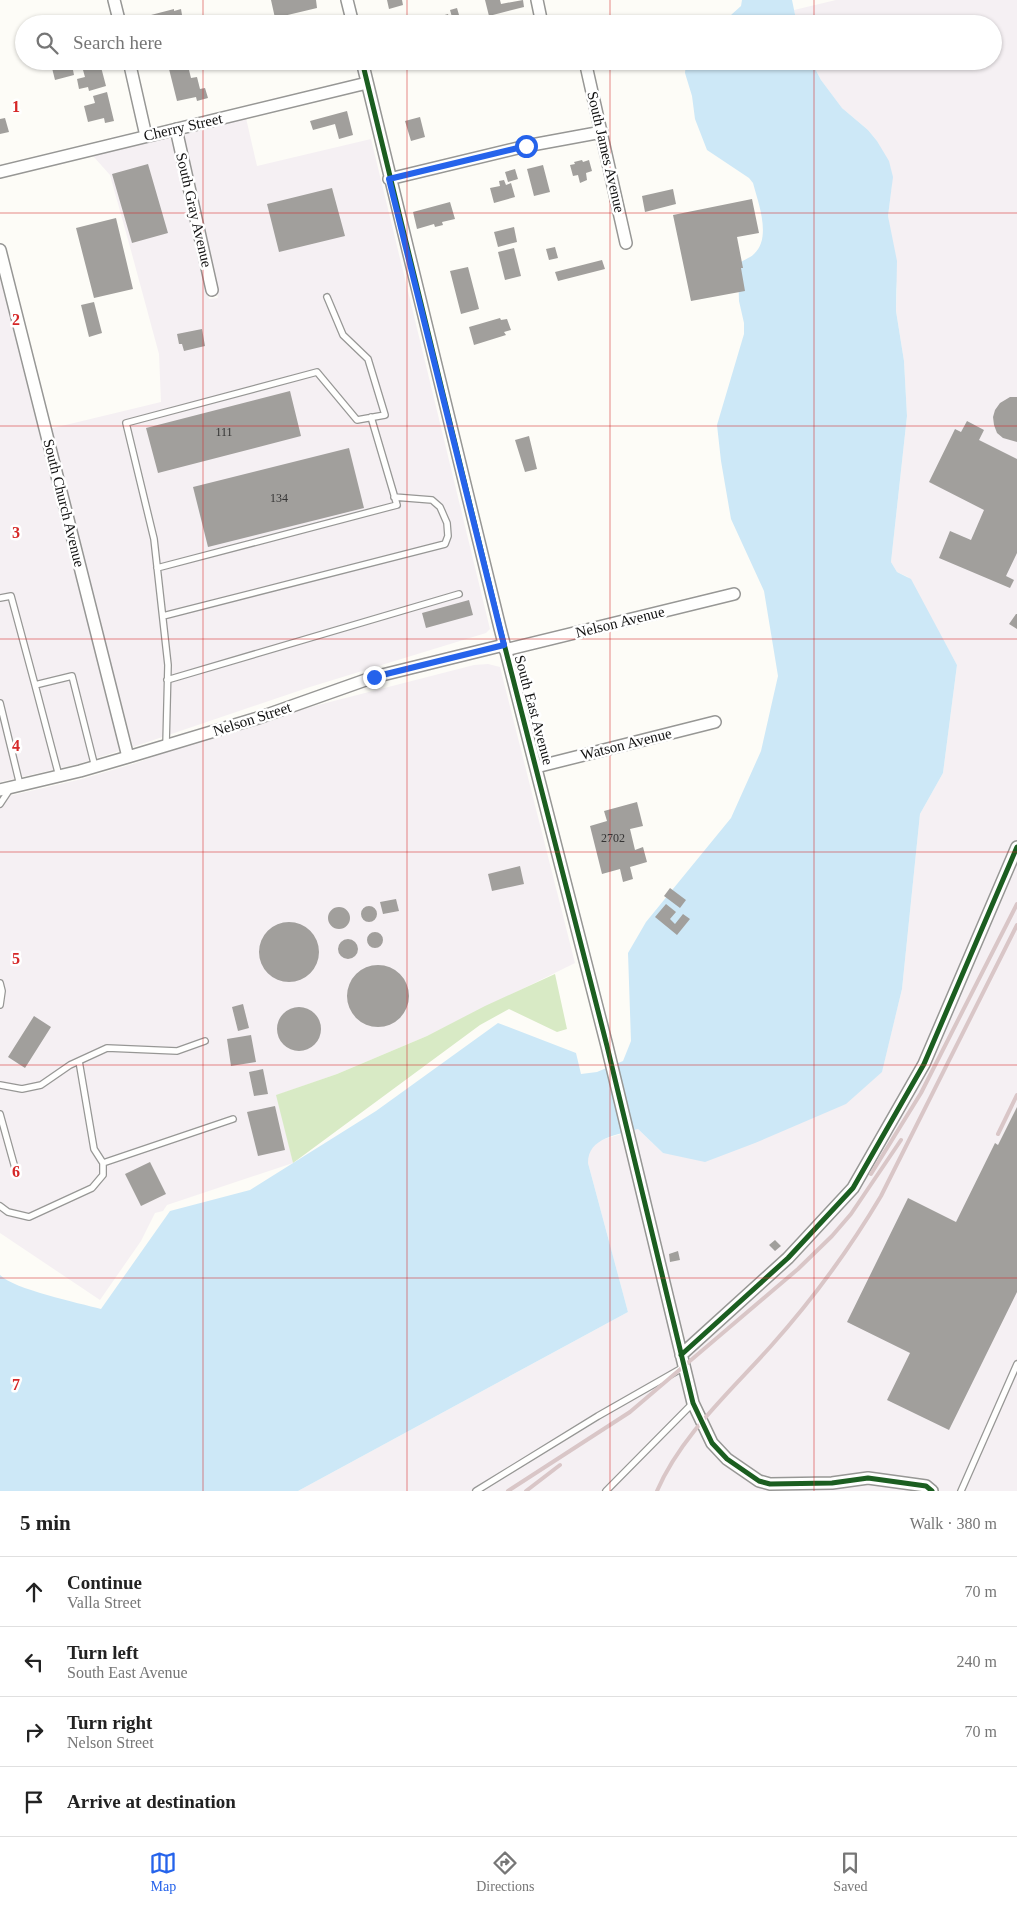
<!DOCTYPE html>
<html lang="en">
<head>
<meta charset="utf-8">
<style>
  body { margin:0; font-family:"Times New Roman",serif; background:#f6f6f6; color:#222 }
  .stop { position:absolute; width:15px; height:15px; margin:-11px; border:4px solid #2563eb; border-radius:50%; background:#fff }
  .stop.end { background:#2563eb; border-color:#fff; box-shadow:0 1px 5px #0008 }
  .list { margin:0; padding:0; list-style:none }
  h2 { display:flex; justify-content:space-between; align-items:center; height:65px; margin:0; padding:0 20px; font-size:21px }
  h2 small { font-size:16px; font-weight:400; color:#767676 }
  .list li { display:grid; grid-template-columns:32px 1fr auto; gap:15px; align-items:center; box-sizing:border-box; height:70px; padding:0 20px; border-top:1px solid #e0e0e0 }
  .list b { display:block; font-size:19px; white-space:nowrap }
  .list p { margin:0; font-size:16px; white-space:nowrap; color:#767676 }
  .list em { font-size:16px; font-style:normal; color:#767676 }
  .icon { flex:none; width:28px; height:28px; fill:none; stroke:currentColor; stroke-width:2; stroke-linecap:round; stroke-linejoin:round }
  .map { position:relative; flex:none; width:1017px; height:1491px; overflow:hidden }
  .search { position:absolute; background:#fff; box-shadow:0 1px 4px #0004; left:15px; right:15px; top:15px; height:55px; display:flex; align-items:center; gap:12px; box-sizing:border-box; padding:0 18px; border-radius:28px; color:#767676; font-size:19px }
  .sheet { height:345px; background:#fff }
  nav { display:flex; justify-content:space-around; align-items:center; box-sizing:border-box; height:70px; border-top:1px solid #e0e0e0; background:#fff; font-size:14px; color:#767676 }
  nav a { display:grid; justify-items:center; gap:2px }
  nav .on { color:#2563eb }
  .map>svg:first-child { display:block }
</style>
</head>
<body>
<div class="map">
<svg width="1017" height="1491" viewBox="0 0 1017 1491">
  <rect width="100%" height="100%" fill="#fdfcf7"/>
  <path fill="#f5f0f3" d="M836 0H1017V1491H298L628 1312 588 1163V1154L591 1148 598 1141 638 1129 663 1153 882 1071 902 989 920 814 943 773 957 665 908 577 897 572 891 562 907 416 904 361 896 311 897 289 888 216 892 184 891 169 877 141 868 130 842 108 821 80 811 61H993V24H797L794 10Z
    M246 118 257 166 371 139 490 629 486 633 310 687 133 747 49 429 161 402 159 354 130 247 110 175 93 156 164 138 171 139 173 142 209 299 218 298 184 139 185 135 190 131Z
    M0 264 119 751 78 764 0 782Z
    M488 664 500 667 575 963 427 1036 337 1074 277 1095 293 1163 167 1205 163 1211 155 1213 141 1241 100 1300 0 1233V798L82 779 136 763 220 733 287 713 474 665Z"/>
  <path fill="#d8eac5" d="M555 974 567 1029 557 1032 509 1009 480 1025 293 1163 276 1095 337 1074 427 1036 485 1006Z"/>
  <path fill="#cde8f7" d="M742 0H792L797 24H721L741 6Z
    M686 61H811L821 80 842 108 868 130 877 141 889 161 893 177 888 216 897 261 896 311 904 361 907 416 891 562 897 572 911 579 957 665 943 773 920 814 902 989 882 1072 846 1104 755 1143 705 1162 663 1153 638 1129C618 1135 588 1137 588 1163L628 1312 298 1491H0V1275C13 1289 79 1303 101 1309L170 1211 250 1190 376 1111 498 1023 576 1053 581 1074 597 1072 623 1061 631 1041 628 953 646 922 731 818 761 751 778 676 764 591 731 519 721 461 717 425 744 334V323L739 301 738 265C743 259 749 259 754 254 772 238 758 202 753 183L749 178 707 150 695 119 692 96 685 73Z"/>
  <path fill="#a19f9c" d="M271 0H316L317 8 275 18Z
    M387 0H402L403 5 389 9Z
    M485 0H500L501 4 523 0 524 7 489 16Z
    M457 8 461 22 454 24 450 10Z
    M174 9V11L181 9 182 15 176 16 177 24H156V21L152 22 151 15Z
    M448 14 451 24H429L428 20Z
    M402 18 404 24H382V23Z
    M76 61 77 69 73 70 74 75 55 80 52 68Z
    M86 61H102L104 66 101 67 106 86 89 91 88 87 79 89 77 79 85 77 81 63Z
    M167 61H193L195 68 189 70 191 78 197 77 200 89 205 88 208 98 197 101 196 97 177 101Z
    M388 61H413V62L390 68Z
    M107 92 114 121 105 123 104 118 88 122 84 106 95 103 93 96Z
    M347 111 353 135 339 139 335 124 313 130 310 121Z
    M420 117 425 137 411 141 405 121Z
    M5 118 9 132 0 134V119Z
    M582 160 583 162 589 160 592 171 586 173 587 180 580 183 578 175 573 176 570 165 575 164 574 162Z
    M148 164 168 233 132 243 112 174Z
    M543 165 550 192 534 196 527 169Z
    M515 169 518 179 508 182 505 172Z
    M504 180 506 185 511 183 515 197 494 203 490 188 500 186 499 181Z
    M332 188 345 236 279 252 267 204Z
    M673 189 676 204 645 212 642 196Z
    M752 199 759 233 737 237 743 268H741L745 291 691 301 673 215Z
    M450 202 455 219 442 222 443 225 435 227 434 224 417 229 413 212Z
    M116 218 133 289 94 298 76 228Z
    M514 227 517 242 498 247 494 232Z
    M555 247 558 258 549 260 546 249Z
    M514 248 521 276 505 280 498 252Z
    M602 260 605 269 558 281 555 272Z
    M468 267 479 309 461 314 450 271Z
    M94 302 102 333 89 337 81 305Z
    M500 318 501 320 507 319 511 330 504 332 506 335 474 345 469 327Z
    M202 329 205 346 184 351 182 344H179L177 334Z
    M290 391 301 436 158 473 146 428Z
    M1010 397H1017V442L1003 438 997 433 994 425 993 417 995 410 1000 403Z
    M967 421 984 430 979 440 1017 459V553L1006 576 1014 580 1010 588 939 558 950 531 971 540 984 510 929 482 955 429 961 432Z
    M529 436 537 469 525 472 515 440Z
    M349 448 364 508 208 547 193 487Z
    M469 600 473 615 426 628 422 613Z
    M1016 614H1017V629L1009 624Z
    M637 802 643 826 630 829 635 850 643 847 647 862 630 867 633 879 623 882 620 869 602 874 590 826 607 821 604 811Z
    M520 866 524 884 492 891 488 874Z
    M670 888 686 900 680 908 664 896Z
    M396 899 399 911 383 914 380 902Z
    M666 904 676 912 670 919 675 924 683 914 690 919 677 935 655 917Z
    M361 914a8 8 0 1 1 16 0a8 8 0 1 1-16 0Z
    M328 918a11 11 0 1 1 22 0a11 11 0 1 1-22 0Z
    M259 952a30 30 0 1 1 60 0a30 30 0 1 1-60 0Z
    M367 940a8 8 0 1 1 16 0a8 8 0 1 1-16 0Z
    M338 949a10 10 0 1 1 20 0a10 10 0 1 1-20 0Z
    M347 996a31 31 0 1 1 62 0a31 31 0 1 1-62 0Z
    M243 1004 249 1028 238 1031 232 1007Z
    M277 1029a22 22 0 1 1 44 0a22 22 0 1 1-44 0Z
    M34 1016 51 1027 25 1068 8 1057Z
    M251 1035 256 1062 231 1066 227 1039Z
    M263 1069 268 1094 254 1096 249 1072Z
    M275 1106 285 1150 258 1156 247 1112Z
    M1017 1107V1292L949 1430 887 1400 910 1353 847 1322 908 1198 956 1222 995 1143 998 1145Z
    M150 1162 166 1194 141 1206 125 1174Z
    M775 1240 781 1246 775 1251 769 1245Z
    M678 1251 680 1260 670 1262 669 1254Z"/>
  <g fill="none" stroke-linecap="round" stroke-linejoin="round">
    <g stroke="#979795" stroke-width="8">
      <path id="lane" d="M157 568 397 505 371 417
        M0 598 11 596 35 685 72 676 95 767
        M163 616 445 544 448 536 447 523 440 507 432 500 394 497
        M167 680 459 594
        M35 685 59 776
        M0 703 20 785
        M166 745 168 665 154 539 126 423 317 372 357 420 385 415 368 359 343 335 327 297
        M0 804 10 789
        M0 983 2 991 0 1005
        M79 1061 94 1149 103 1163 233 1119
        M0 1085 22 1089 41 1085 70 1065 107 1048 177 1051 205 1041
        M0 1114 15 1168
        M0 1206 8 1212 29 1217 92 1188 103 1175V1163
        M476 1491 598 1416 684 1367
        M606 1491 693 1403
        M961 1491 1017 1364"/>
    </g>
    <g stroke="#979795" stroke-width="14">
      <path id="street" d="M114 0 120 24
        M347 0 353 24
        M537 0 542 24
        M129 61 146 136
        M362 61 500 628 607 1046 693 1403 712 1443 727 1459 759 1481 770 1484 832 1483 868 1478 926 1486 932 1491
        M585 61 626 243
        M176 129 212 290
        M0 172 367 83
        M389 179 526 146 602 132
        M0 250 128 757
        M505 650 734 594
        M536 767 715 722
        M0 790 80 771 128 757 261 717 374 677 504 645
        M681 1355 788 1258 853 1188 924 1064 1017 847"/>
    </g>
    <use href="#lane" stroke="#fffffe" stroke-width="5.5"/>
    <use href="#street" stroke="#fffffe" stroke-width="11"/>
    <path stroke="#d9c6c7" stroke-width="4" d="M998 1134 1017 1095
      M871 1174 921 1093 1017 904
      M508 1491 630 1412 798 1269 832 1236 851 1214 901 1140
      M526 1491 560 1465
      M657 1491C681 1435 731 1391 771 1346 813 1299 849 1250 881 1196L1017 925"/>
    <g stroke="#fff" stroke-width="8">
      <path id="cycleway" d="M362 61 500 628 607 1046 693 1403 712 1443 727 1459 759 1481 770 1484 832 1483 868 1478 926 1486 932 1491
        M681 1355 788 1258 853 1188 924 1064 1017 847"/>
    </g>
    <use href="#cycleway" stroke="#1b5e20" stroke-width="5"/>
  </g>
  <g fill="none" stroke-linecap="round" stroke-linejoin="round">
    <path stroke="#2563eb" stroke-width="6" d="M374 677 504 645 389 179 526 146"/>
  </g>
  <path fill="none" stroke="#d62828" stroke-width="1" stroke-opacity="0.55" d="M203 0V24M407 0V24M610 0V24M814 0V24M203 61V1491M407 61V1491M610 61V1491M814 61V1491M0 213H1017M0 426H1017M0 639H1017M0 852H1017M0 1065H1017M0 1278H1017"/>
  <g text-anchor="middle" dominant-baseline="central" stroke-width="5" stroke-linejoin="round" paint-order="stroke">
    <g font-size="12" fill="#353434">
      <text x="224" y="432">111</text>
      <text x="279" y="498">134</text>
      <text x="613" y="838">2702</text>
    </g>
    <g font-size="15" fill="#111" stroke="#fff">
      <text transform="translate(183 127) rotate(-13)">Cherry Street</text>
      <text transform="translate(606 152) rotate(77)">South James Avenue</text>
      <text transform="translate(194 210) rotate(77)">South Gray Avenue</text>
      <text transform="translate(64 503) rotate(76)">South Church Avenue</text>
      <text transform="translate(620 622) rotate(-14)">Nelson Avenue</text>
      <text transform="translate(534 710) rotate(75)">South East Avenue</text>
      <text transform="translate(252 719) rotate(-18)">Nelson Street</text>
      <text transform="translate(626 744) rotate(-14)">Watson Avenue</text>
    </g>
  </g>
  <g font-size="16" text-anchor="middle" font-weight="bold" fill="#d62828" stroke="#fff" stroke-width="5" stroke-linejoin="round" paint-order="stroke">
    <text x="16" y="112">1</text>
    <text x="16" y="325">2</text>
    <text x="16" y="538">3</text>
    <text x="16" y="751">4</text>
    <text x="16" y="964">5</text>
    <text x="16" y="1177">6</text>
    <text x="16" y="1390">7</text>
  </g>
</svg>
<div class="stop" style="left:526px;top:146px"></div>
<div class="stop end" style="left:374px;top:677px"></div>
<div class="search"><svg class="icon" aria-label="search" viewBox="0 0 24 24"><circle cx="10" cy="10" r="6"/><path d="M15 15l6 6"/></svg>Search here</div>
</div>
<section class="sheet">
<h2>5 min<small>Walk · 380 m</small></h2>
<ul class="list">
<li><svg class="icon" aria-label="ahead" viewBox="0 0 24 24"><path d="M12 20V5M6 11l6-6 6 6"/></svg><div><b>Continue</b><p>Valla Street</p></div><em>70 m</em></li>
<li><svg class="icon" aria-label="left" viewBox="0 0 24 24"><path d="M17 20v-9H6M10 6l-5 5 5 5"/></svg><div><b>Turn left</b><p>South East Avenue</p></div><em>240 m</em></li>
<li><svg class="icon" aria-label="right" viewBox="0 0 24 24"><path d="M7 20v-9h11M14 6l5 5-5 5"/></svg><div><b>Turn right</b><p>Nelson Street</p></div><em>70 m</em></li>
<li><svg class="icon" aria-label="arrive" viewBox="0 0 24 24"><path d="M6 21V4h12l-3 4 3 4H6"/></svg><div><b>Arrive at destination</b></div></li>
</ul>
</section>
<nav>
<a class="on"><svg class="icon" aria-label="map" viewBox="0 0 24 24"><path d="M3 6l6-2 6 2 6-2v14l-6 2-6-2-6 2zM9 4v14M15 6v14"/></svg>Map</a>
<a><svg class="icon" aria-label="directions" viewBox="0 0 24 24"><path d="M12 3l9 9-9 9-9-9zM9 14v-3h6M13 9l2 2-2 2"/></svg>Directions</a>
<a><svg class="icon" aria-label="saved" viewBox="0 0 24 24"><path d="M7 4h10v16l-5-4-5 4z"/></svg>Saved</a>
</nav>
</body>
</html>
